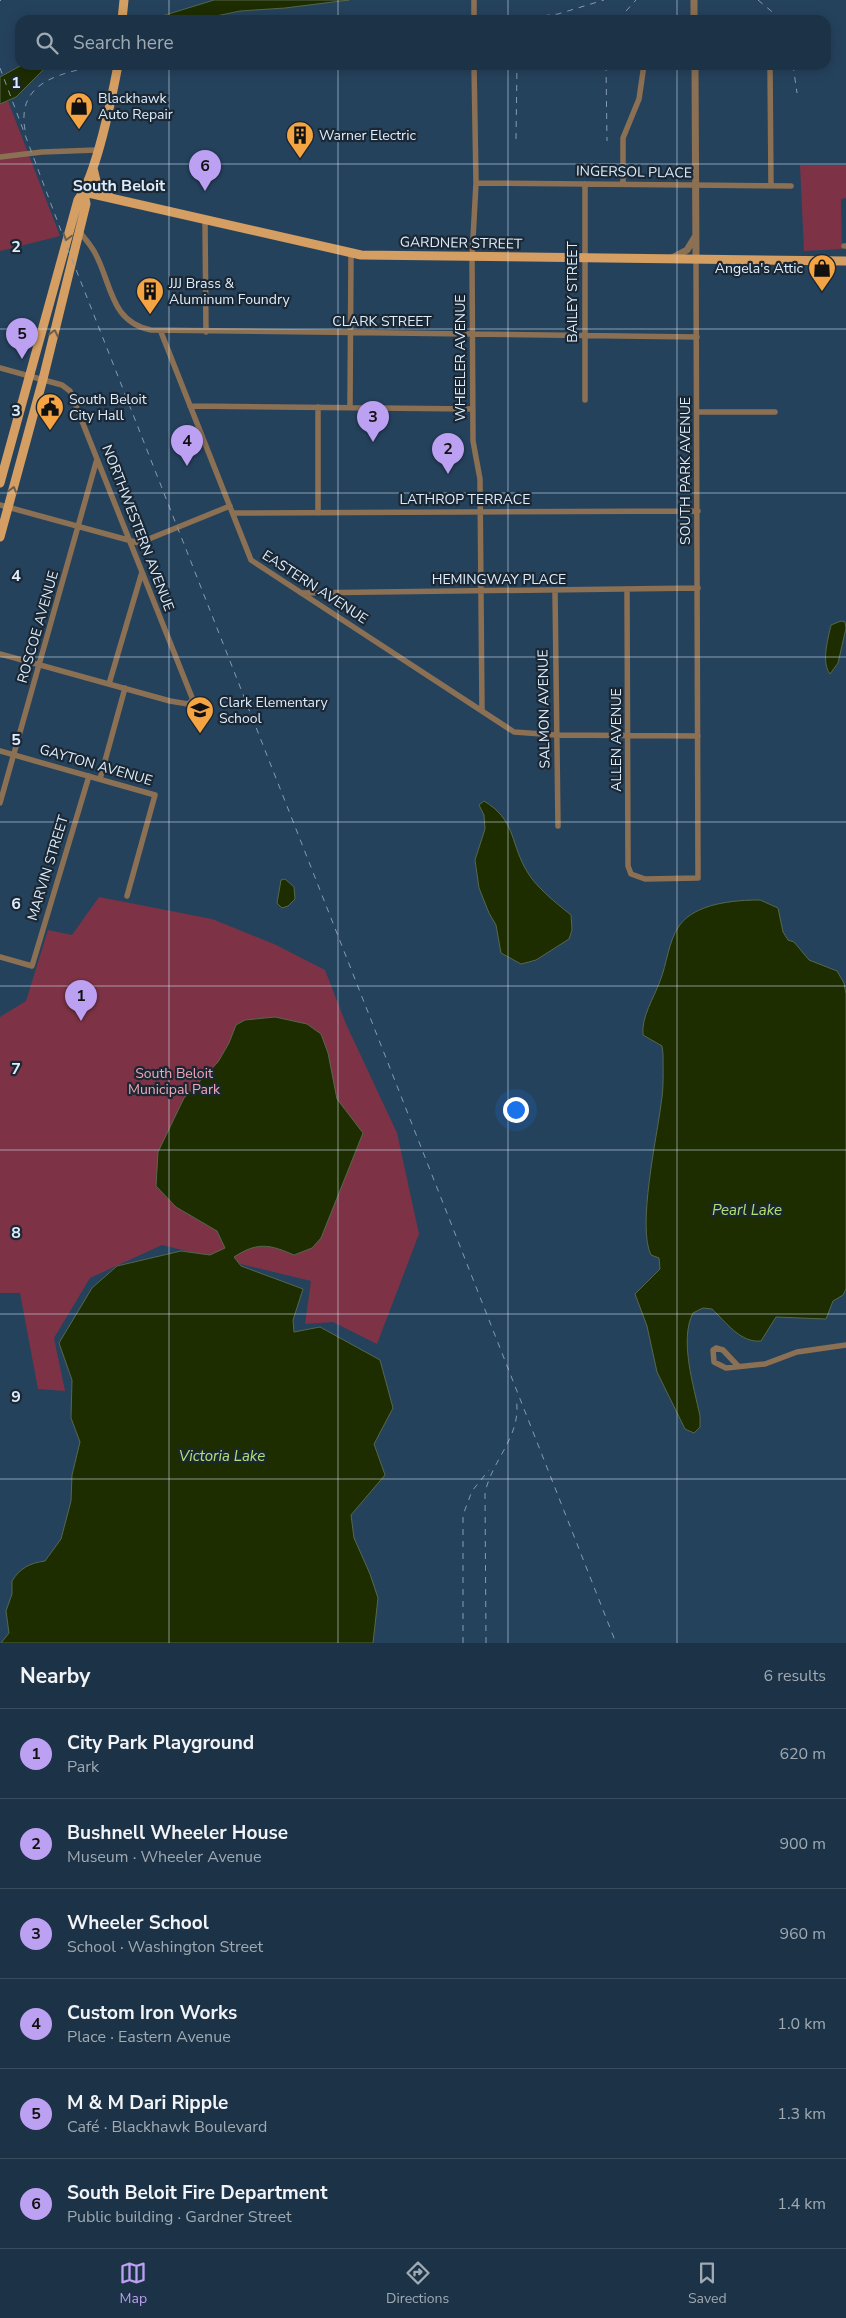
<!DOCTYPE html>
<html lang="en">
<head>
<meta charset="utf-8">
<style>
  body { margin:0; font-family:"Nunito Sans",sans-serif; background:#253a4d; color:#f1f3f6 }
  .you { position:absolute; left:515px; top:1109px; width:18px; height:18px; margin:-12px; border:4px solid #fff; border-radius:50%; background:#1a73e8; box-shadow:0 0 0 8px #1a73e833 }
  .badge { display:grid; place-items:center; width:32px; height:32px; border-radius:50%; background:#bca0f2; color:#111; font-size:16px; font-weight:700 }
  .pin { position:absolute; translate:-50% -41px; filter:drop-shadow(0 1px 2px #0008) }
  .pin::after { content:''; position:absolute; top:26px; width:18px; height:15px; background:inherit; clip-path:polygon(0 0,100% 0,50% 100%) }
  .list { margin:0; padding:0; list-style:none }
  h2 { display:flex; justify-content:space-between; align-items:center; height:65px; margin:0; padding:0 20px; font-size:21px }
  h2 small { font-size:16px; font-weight:400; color:#a0aab3 }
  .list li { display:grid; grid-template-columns:32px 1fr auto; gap:15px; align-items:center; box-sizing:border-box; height:90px; padding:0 20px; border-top:1px solid #3a4d5f }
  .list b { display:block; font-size:19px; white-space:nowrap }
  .list p { margin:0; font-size:16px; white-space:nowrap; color:#a0aab3 }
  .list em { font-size:16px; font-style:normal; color:#a0aab3 }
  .icon { flex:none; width:28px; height:28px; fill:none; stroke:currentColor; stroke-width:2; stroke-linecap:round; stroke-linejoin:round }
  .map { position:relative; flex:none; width:846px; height:1643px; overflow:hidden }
  .search { position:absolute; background:#1c3246; box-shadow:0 2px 12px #0003; left:15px; right:15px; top:15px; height:55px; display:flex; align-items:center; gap:12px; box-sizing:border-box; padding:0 18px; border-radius:15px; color:#a0aab3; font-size:19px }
  .sheet { height:605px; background:#1c3246 }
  nav { display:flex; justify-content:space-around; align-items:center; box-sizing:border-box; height:70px; border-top:1px solid #3a4d5f; background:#1c3246; font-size:14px; color:#a0aab3 }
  nav a { display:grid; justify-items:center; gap:2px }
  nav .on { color:#bca0f2 }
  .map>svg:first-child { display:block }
</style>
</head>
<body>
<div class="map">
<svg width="846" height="1643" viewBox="0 0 846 1643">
  <rect width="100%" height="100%" fill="#25425d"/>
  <path fill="#7d3345" d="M8 101 60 236 0 251V104Z
    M800 165H846V198L841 199 842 249 804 251Z
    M99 897 212 919 274 944 325 970 346 1024 397 1133 419 1234 377 1344 333 1322 305 1324 311 1281 162 1245 90 1278 54 1338 65 1391 38 1389 20 1293H0V1017L26 1001 48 930 72 935Z"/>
  <path fill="#1d2d00" stroke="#56674c" d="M214 0H349L285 8 240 11 197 20H149Z
    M22 65H48L16 97 0 104V77Z
    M841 621 845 622 846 628 838 663 830 674C821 662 828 639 831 625Z
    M484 801C515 820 510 840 525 868 535 887 555 902 571 915L572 930 569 939 536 960 521 964 501 953 496 925 489 913 479 888 475 860 485 829 484 815 479 805Z
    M285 879 294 887 295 899 288 906 282 908 277 903 281 880Z
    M760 900 778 908 783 932 788 940 794 942 809 960 837 971 844 983 846 994V1289L843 1295 833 1301 826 1319 776 1317 761 1341C740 1343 726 1322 712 1309L703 1308 693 1313C679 1340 694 1387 700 1416V1427L694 1433 685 1429 657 1372 647 1326 635 1294 660 1269 659 1258 651 1255C637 1227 657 1137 661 1104 664 1087 663 1070 663 1054L662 1046 643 1035C641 1017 654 998 660 981 667 964 668 942 679 926 695 903 735 900 760 900Z
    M275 1017 307 1024 321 1034 328 1053 337 1099 363 1133 321 1238 312 1248 294 1255C269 1244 257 1242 234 1257L241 1266 303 1289 293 1320 294 1332 320 1327 380 1360 393 1408 374 1444 385 1475 351 1515 354 1538 370 1574 378 1598 373 1643H1L9 1633 6 1611 12 1594V1581C20 1568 30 1563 45 1561L61 1539 71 1501 72 1475 80 1442 71 1418 72 1380 59 1343 92 1288 117 1266 181 1251 210 1255 225 1248 217 1231 176 1207 156 1186 158 1152 184 1098 218 1062 229 1043 236 1025 245 1020Z"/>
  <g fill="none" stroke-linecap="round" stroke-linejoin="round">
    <path stroke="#8c7054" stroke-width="5.5" d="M474 0V20
      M474 65 476 183 472 257 473 441 480 479 482 711
      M770 65 771 185
      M0 157 42 152 97 150
      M476 183 791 186
      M623 184V138L639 99 644 65
      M205 220 206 332
      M79 231C85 239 91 245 95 253 112 284 110 322 151 330L697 337
      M844 246H846
      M161 332 251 560 514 732 556 735 698 736
      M0 368 62 385 70 391 193 700 188 704 170 701 0 654
      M585 400V184
      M190 406 473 409
      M318 407V513
      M350 407 351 254
      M698 412H775
      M0 505 139 543 230 506
      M233 513 698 511
      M627 590 628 866 631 874 645 879 698 878 696 260
      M555 592 558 826
      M301 593 698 588
      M109 684 142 572
      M0 751 155 795 127 896
      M100 779 125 688
      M0 803 97 459
      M0 957 32 966 89 776
      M738 1366 723 1350 716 1348 713 1350 714 1362 726 1368 765 1364 797 1352 846 1345"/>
    <path stroke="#8c7054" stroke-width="7" d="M694 0V20
      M695 65 696 260
      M672 258 687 250 695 237"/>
    <path stroke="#d59e62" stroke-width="9" d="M122 20 124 0
      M93 168 97 185 109 196
      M84 192 361 255 846 261
      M0 483 78 200C96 176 112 97 118 65
      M0 537 43 379 86 204 84 192"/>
    <path stroke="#849bb0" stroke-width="1" stroke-dasharray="6 6" stroke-linecap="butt" d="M758 0 782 20
      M0 1 1 0
      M508 20 558 14 604 0
      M618 20 636 0
      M606 65 607 141
      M793 65 797 93
      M0 68 66 244 616 1643
      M25 130C16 80 63 73 101 65
      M516 139 517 65
      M463 1643V1515L472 1491 489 1470
      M486 1643 485 1493C492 1459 523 1435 516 1398"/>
  </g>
  <defs><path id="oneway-chevron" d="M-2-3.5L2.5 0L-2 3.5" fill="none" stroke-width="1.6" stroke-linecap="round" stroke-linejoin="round" transform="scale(1.25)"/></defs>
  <g stroke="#6f5d49">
    <use href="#oneway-chevron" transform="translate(67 237) rotate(105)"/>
    <use href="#oneway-chevron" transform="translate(54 333) rotate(-77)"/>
    <use href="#oneway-chevron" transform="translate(13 490) rotate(-75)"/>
  </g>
  <path fill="none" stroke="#dcedfe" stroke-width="1" stroke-opacity="0.55" d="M169 0V20M338 0V20M508 0V20M677 0V20M169 65V1643M338 65V1643M508 65V1643M677 65V1643M0 164H846M0 329H846M0 493H846M0 657H846M0 822H846M0 986H846M0 1150H846M0 1314H846M0 1479H846"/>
  <defs>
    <g id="shop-pin" transform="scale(1.4375)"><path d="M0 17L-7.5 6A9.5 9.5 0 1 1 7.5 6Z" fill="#f4a443" stroke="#1b2834"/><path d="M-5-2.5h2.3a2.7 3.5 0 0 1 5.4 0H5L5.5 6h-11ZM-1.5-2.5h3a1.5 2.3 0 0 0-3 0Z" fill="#111"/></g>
    <g id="building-pin" transform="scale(1.4375)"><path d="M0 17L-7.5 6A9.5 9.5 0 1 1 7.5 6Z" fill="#f4a443" stroke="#1b2834"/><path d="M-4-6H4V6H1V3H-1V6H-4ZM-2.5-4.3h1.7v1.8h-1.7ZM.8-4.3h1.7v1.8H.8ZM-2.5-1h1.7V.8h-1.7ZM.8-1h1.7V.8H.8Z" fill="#111"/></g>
    <g id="civic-pin" transform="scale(1.4375)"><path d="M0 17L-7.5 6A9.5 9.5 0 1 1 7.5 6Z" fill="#f4a443" stroke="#1b2834"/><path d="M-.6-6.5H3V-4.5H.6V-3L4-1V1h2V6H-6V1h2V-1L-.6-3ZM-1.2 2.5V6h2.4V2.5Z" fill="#111"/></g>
    <g id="school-pin" transform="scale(1.4375)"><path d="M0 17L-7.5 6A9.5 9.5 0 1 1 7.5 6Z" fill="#f4a443" stroke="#1b2834"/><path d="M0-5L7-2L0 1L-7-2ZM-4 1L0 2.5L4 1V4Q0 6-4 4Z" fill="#111"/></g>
  </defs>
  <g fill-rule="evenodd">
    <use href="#shop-pin" x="79" y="106"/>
    <use href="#building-pin" x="300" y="135"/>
    <use href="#shop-pin" x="822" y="268"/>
    <use href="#building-pin" x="150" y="291"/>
    <use href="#civic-pin" x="50" y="407"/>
    <use href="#school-pin" x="200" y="710"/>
  </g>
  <g text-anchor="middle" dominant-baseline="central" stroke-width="4.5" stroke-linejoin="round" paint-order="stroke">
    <g font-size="14" fill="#dcedfe" stroke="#1b2834" text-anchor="start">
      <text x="98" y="98">Blackhawk<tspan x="98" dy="16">Auto Repair</tspan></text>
      <text x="319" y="135">Warner Electric</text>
      <text x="803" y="268" text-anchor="end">Angela's Attic</text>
      <text x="169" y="283">JJJ Brass &amp;<tspan x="169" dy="16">Aluminum Foundry</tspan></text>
      <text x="69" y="399">South Beloit<tspan x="69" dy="16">City Hall</tspan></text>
      <text x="219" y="702">Clark Elementary<tspan x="219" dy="16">School</tspan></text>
    </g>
    <g font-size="14" fill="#dcedfe" stroke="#1b2834">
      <text transform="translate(634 172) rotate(1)">INGERSOL PLACE</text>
      <text transform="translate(461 243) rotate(1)">GARDNER STREET</text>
      <text transform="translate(572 292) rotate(-90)">BAILEY STREET</text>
      <text x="382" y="321">CLARK STREET</text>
      <text transform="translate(460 358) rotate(-90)">WHEELER AVENUE</text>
      <text transform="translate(685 471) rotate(-90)">SOUTH PARK AVENUE</text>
      <text x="465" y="499">LATHROP TERRACE</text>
      <text transform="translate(138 528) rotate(69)">NORTHWESTERN AVENUE</text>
      <text x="499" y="579">HEMINGWAY PLACE</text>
      <text transform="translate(315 587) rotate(33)">EASTERN AVENUE</text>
      <text transform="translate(38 627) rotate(-74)">ROSCOE AVENUE</text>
      <text transform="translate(544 709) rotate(-91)">SALMON AVENUE</text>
      <text transform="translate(616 740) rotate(-90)">ALLEN AVENUE</text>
      <text transform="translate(96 765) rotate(16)">GAYTON AVENUE</text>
      <text transform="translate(48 868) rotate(-73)">MARVIN STREET</text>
    </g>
    <g font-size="14" fill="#f2a7b5" stroke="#1b2834">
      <text x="174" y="1073">South Beloit<tspan x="174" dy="16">Municipal Park</tspan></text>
    </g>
    <g font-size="15" font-style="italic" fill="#b3e171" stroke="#1b2834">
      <text x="747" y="1210">Pearl Lake</text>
      <text x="222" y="1456">Victoria Lake</text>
    </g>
    <g font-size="16" font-weight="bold" fill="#dcedfe" stroke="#1b2834">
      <text x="119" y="186">South Beloit</text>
    </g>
  </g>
  <g font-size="16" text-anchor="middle" font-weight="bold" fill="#dcedfe" stroke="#1b2834" stroke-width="4.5" stroke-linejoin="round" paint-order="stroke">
    <text x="16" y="88">1</text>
    <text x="16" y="252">2</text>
    <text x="16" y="416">3</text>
    <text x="16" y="581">4</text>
    <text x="16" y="745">5</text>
    <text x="16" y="909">6</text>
    <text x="16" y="1074">7</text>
    <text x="16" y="1238">8</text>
    <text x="16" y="1402">9</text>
  </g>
</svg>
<div class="you"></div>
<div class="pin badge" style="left:81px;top:1021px">1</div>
<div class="pin badge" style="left:448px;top:474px">2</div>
<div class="pin badge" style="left:373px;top:442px">3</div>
<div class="pin badge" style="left:187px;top:466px">4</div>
<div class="pin badge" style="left:22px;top:359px">5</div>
<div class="pin badge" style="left:205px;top:191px">6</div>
<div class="search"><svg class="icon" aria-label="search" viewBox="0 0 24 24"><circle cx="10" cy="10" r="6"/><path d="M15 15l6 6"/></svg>Search here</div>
</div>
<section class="sheet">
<h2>Nearby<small>6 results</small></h2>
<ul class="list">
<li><span class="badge">1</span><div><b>City Park Playground</b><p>Park</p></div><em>620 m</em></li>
<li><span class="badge">2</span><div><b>Bushnell Wheeler House</b><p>Museum · Wheeler Avenue</p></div><em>900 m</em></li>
<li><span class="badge">3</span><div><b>Wheeler School</b><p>School · Washington Street</p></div><em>960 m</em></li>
<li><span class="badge">4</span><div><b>Custom Iron Works</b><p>Place · Eastern Avenue</p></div><em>1.0 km</em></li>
<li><span class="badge">5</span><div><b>M &amp; M Dari Ripple</b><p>Café · Blackhawk Boulevard</p></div><em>1.3 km</em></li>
<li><span class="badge">6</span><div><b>South Beloit Fire Department</b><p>Public building · Gardner Street</p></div><em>1.4 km</em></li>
</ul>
</section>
<nav>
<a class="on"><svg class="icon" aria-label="map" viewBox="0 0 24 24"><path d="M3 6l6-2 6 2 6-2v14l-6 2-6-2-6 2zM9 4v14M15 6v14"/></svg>Map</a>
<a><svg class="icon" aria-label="directions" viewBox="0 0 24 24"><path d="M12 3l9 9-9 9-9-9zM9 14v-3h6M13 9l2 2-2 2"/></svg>Directions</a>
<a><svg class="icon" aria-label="saved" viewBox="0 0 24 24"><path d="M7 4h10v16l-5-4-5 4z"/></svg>Saved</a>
</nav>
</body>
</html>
